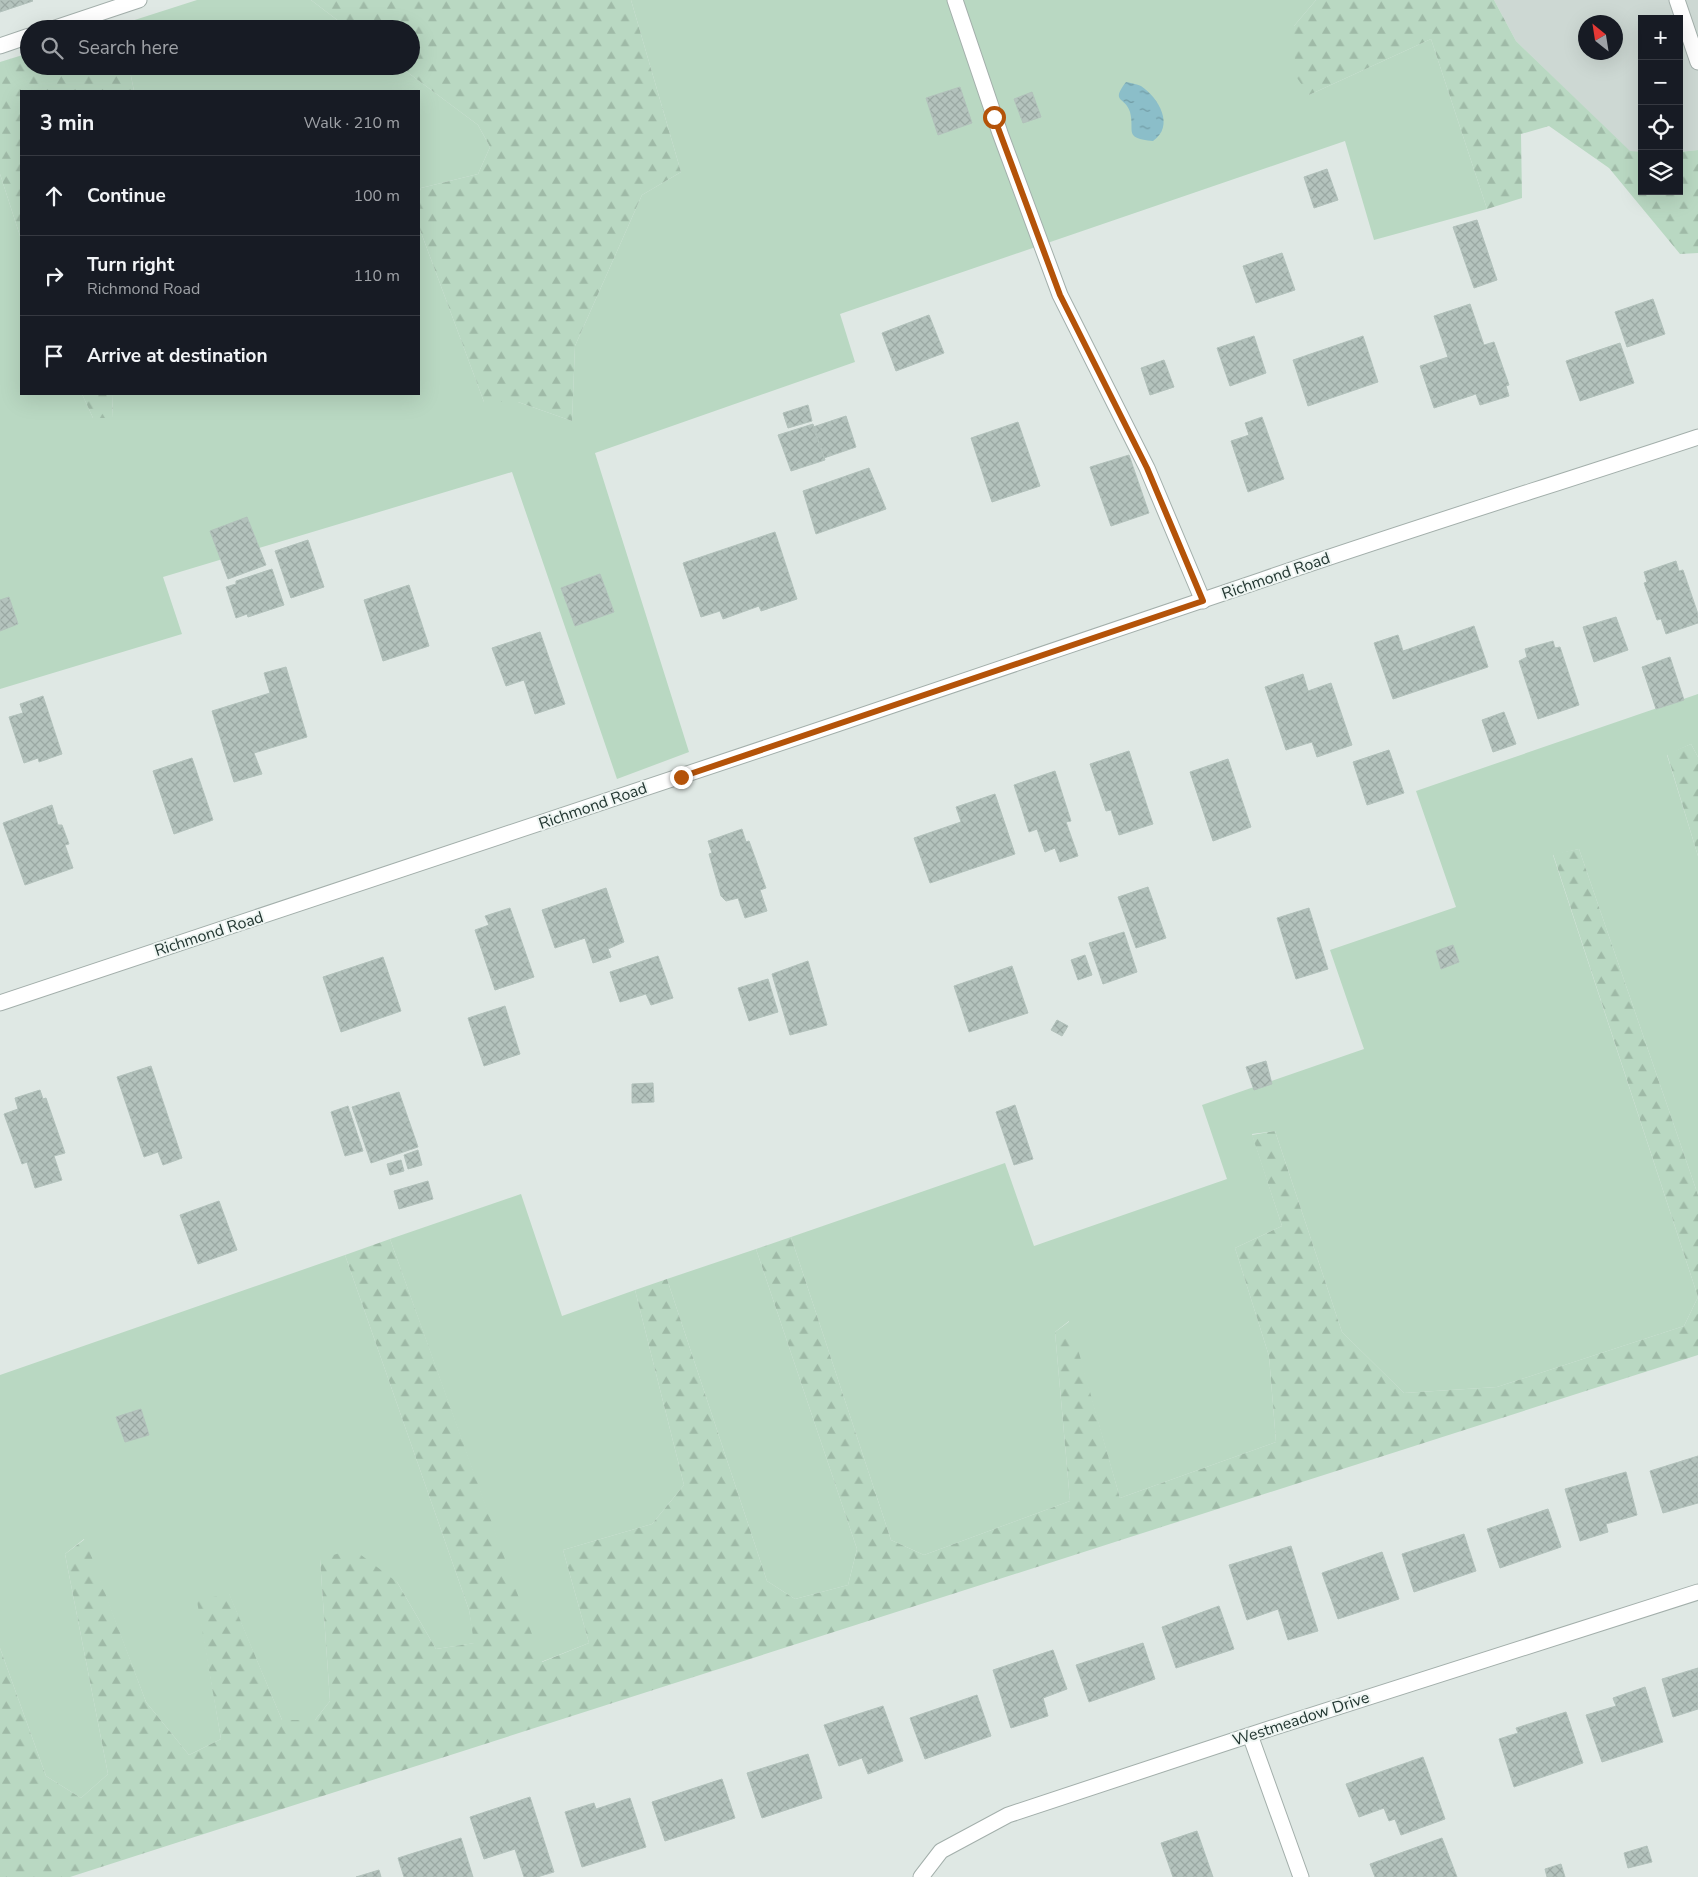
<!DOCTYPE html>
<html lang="en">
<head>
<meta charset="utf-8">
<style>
  body { margin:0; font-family:"Nunito Sans",sans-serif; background:#242831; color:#f1f3f6 }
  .controls { position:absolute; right:15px; top:15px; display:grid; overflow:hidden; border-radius:0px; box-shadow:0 5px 20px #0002 }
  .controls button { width:45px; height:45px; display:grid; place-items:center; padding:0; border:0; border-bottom:1px solid #363941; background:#171b24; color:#f1f3f6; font:25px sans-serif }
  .compass { position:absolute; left:1578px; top:15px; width:45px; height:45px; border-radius:50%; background:#171b24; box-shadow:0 5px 20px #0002; rotate:330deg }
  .stop { position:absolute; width:15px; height:15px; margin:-11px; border:4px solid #b45309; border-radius:50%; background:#fff }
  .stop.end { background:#b45309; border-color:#fff; box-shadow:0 1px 5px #0008 }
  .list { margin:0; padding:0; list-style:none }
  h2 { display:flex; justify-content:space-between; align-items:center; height:65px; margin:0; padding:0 20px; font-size:21px }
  h2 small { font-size:16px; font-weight:400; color:#9ea1a6 }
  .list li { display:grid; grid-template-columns:32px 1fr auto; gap:15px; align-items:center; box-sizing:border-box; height:80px; padding:0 20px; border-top:1px solid #363941 }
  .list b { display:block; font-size:19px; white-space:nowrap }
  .list p { margin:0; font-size:16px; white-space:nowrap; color:#9ea1a6 }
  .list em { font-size:16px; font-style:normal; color:#9ea1a6 }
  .icon { flex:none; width:28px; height:28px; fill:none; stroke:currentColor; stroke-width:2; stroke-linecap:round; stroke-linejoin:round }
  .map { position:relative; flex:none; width:1698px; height:1877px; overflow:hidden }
  .search { position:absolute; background:#171b24; box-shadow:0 5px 20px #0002; left:20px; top:20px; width:400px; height:55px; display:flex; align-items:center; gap:12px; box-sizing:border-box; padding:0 18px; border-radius:28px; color:#9ea1a6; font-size:19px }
  .panel { position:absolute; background:#171b24; box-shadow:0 5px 20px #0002; left:20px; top:90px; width:400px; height:305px; border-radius:0px }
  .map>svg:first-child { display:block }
</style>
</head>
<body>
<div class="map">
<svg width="1698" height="1877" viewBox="0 0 1698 1877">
  <defs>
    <pattern id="forest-firs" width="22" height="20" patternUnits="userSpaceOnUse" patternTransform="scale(1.25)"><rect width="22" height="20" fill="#b9d8c2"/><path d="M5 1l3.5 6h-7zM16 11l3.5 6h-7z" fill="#9fbaa7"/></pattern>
    <pattern id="water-ripples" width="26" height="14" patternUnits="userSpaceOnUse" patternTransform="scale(1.25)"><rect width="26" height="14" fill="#8bbec9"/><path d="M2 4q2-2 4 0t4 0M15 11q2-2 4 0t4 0" fill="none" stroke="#719ba4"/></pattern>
    <pattern id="building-cross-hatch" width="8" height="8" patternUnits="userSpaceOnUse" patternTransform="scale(1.25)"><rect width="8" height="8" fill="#b4c3bd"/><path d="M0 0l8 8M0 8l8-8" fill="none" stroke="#9aa8a3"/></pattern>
  </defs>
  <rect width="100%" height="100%" fill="#dfe8e4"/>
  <path fill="#cdd8d3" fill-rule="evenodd" d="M1494 0H1698V150L1679 152V19H1642V152H1630L1516 41ZM1586 22H1616V52H1586Z"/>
  <path fill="#b9d8c2" d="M197 0H311L349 29H120L119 25Z
    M631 0H1316L1294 26 1309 95 1431 39 1487 209 1374 240 1345 141 840 314 855 362 595 453 689 752 617 779 512 472 163 577 182 634 0 689V174L21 239V394H82L93 418 113 417 112 394H419V227L484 402H518L572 421 575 346 642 195 681 172Z
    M129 66H399L478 125 490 147 478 174 421 188 419 193V91H134Z
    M1698 694V757L1691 744 1667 755 1698 856V1195L1579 849 1553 855 1698 1297 1684 1326 1497 1387 1404 1393 1342 1332 1275 1131 1252 1134 1282 1226 1235 1248 1269 1356 1276 1442 1120 1498 1069 1321 1055 1332 1070 1501 924 1555 891 1540 791 1237 1005 1163 1034 1246 1227 1179 1202 1105 1364 1049 1330 950 1456 907 1416 791Z
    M521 1194 562 1316 635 1290 684 1485 652 1524 563 1550 589 1643 541 1662 390 1239Z
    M756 1249 857 1549 848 1585 795 1599 767 1581 667 1279Z
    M345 1255 469 1610 475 1643 436 1649 397 1582 320 1559 330 1701 315 1720H282L229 1594 198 1602 221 1739 189 1755 146 1702 84 1539 65 1554 108 1774 81 1798 46 1776 0 1648V1375Z"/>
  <path fill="url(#forest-firs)" d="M311 0H631L681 172 642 195 575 346 572 421 518 402H484L419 227V193L421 188 478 174 490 147 478 125 399 66H411V29H349Z
    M1316 0H1494L1516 41 1630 151 1642 152V191H1679V152L1698 150V253L1680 254 1609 168 1549 126 1521 134 1522 198 1487 209 1431 39 1309 95 1295 75 1294 26Z
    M29 53V66H129L134 91H21V239L0 174V62Z
    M82 394H112L113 418H93Z
    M1691 744 1698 757V856L1667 754Z
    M1579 849 1698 1195V1355L70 1877H0V1648L46 1776 81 1798 108 1774 65 1554 85 1539 146 1702 189 1755 221 1739 197 1601 229 1593 282 1720H315L330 1701 320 1559 353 1549 397 1582 436 1649 474 1643 469 1610 345 1255 390 1239 542 1662 589 1643 563 1550 652 1524 684 1485 635 1290 667 1279 767 1581 795 1599 848 1585 857 1549 756 1249 791 1237 891 1540 924 1555 1070 1501 1055 1332 1070 1321 1120 1498 1276 1442 1269 1356 1235 1248 1282 1226 1252 1135 1275 1131 1342 1332 1404 1393 1497 1387 1684 1326 1698 1297 1553 854Z"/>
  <path fill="url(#water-ripples)" d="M1126 82C1131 83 1137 84 1141 86 1159 98 1175 126 1153 141 1123 138 1135 132 1130 112 1125 96 1110 103 1126 82Z"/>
  <path fill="url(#building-cross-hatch)" stroke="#b2c1bb" d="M0 0H32L33 1 0 12Z
    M960 87 972 123 938 135 926 98Z
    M1032 92 1041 117 1023 123 1014 99Z
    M1327 169 1338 200 1314 208 1304 177Z
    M1477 220 1497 280 1474 288 1453 227Z
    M1282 253 1295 290 1256 303 1243 266Z
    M1653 299 1665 334 1627 347 1615 312Z
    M1470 304 1484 345 1494 342 1509 385 1506 386 1509 396 1480 405 1476 394 1434 408 1420 366 1448 357 1434 316Z
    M929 315 944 353 896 371 882 333Z
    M1254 336 1266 373 1230 386 1217 348Z
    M1363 336 1378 382 1308 406 1293 360Z
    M1620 343 1634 383 1580 401 1566 361Z
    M1164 360 1174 387 1150 395 1141 368Z
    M808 405 812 421 788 428 783 413Z
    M846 416 856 447 824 458 813 427Z
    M1262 417 1284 479 1248 492 1231 441 1249 435 1245 423Z
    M1018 422 1040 486 992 502 971 438Z
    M813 424 825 460 791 471 778 435Z
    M1129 455 1149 513 1111 526 1090 467Z
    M869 468 886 509 816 534 803 491Z
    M247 517 266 565 228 579 210 531Z
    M775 532 797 599 761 611 759 606 723 619 720 611 701 617 683 563Z
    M308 540 324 587 291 598 275 551Z
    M1676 561 1679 571 1683 570 1698 614V623L1666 634 1661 619 1657 620 1644 583 1647 582 1644 572Z
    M272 569 284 605 248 617 247 614 236 618 226 587 236 584V581Z
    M600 574 614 612 575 626 561 588Z
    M409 585 429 646 383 661 364 600Z
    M9 597 18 624 0 631V600Z
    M1616 617 1628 650 1594 662 1583 627Z
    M1474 626 1488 667 1393 699 1374 643 1398 635 1403 651Z
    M540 632 565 704 535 714 524 680 506 686 492 648Z
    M1553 641 1555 648 1560 647 1579 705 1538 719 1519 661 1527 657 1525 649Z
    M1670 657 1684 700 1656 709 1642 667Z
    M286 667 307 737 254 753 262 774 234 782 212 711 270 693 264 673Z
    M1303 674 1308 691 1331 683 1352 745 1317 757 1312 742 1286 750 1265 687Z
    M43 696 62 754 39 762 38 758 24 763 9 717 23 713 20 704Z
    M1504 712 1516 744 1493 752 1482 720Z
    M1389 750 1404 793 1367 805 1353 762Z
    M1129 751 1153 824 1119 835 1111 810 1106 811 1090 764Z
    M192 758 213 820 174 834 153 771Z
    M1228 759 1251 827 1213 841 1190 772Z
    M1055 771 1071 821 1066 822 1078 856 1060 862 1055 848 1045 852 1037 829 1029 832 1014 785Z
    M995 794 1015 854 930 883 914 838 961 822 956 807Z
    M52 805 58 825H62L69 844 65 845 73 868 25 885 3 823Z
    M742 829 746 842 749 841 766 888 760 890 767 911 745 918 738 898 726 901 721 896 709 854 712 853 708 841Z
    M1148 887 1166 938 1136 948 1118 897Z
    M606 888 624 942 608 949 611 957 593 963 585 938 555 948 542 910Z
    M510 908 534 977 495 990 475 930 489 925 485 916Z
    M1309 908 1328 969 1296 979 1277 918Z
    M1124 932 1137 972 1103 984 1089 943Z
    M1453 945 1459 962 1441 969 1436 951Z
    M1085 955 1092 975 1078 980 1071 960Z
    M658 956 673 998 651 1005 646 994 620 1002 610 972Z
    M383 957 401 1011 341 1032 323 977Z
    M808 961 827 1025 790 1035 772 974Z
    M1012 966 1028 1013 969 1032 954 986Z
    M768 979 778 1012 749 1021 738 988Z
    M505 1006 520 1054 484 1066 468 1018Z
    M1057 1020 1068 1026 1062 1036 1051 1030Z
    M1266 1061 1272 1084 1254 1090 1246 1067Z
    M151 1066 182 1158 163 1165 158 1152 144 1157 117 1077Z
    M653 1083 654 1102 632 1103V1084Z
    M40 1090 43 1099 46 1098 65 1153 54 1156 62 1180 35 1188 27 1162 22 1164 4 1114 18 1109 15 1098Z
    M399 1092 418 1147 371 1163 352 1107Z
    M1015 1105 1033 1159 1014 1165 996 1112Z
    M348 1106 363 1151 345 1156 331 1112Z
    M418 1150 422 1165 408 1169 404 1155Z
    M401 1160 404 1171 390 1175 387 1164Z
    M428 1181 433 1199 399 1209 394 1191Z
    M219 1201 237 1250 198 1264 180 1215Z
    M141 1409 149 1435 125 1442 116 1417Z
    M1698 1456V1503L1663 1513 1650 1471Z
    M1626 1472 1637 1515 1606 1524 1608 1532 1580 1541 1565 1489Z
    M1548 1509 1561 1547 1500 1568 1487 1529Z
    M1464 1534 1476 1571 1414 1592 1402 1554Z
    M1291 1546 1318 1631 1288 1640 1278 1609 1247 1620 1229 1565Z
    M1382 1552 1399 1599 1338 1619 1322 1573Z
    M1219 1606 1234 1649 1176 1668 1162 1627Z
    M1143 1643 1155 1679 1089 1702 1076 1665Z
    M1053 1650 1067 1689 1043 1698 1048 1716 1011 1728 993 1670Z
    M1698 1668V1709L1673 1717 1662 1679Z
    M1645 1687 1663 1742 1602 1762 1586 1715 1616 1706 1613 1698Z
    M977 1695 991 1736 925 1759 910 1718Z
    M883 1706 903 1761 868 1774 862 1758 839 1766 824 1725Z
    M1566 1712 1583 1763 1514 1787 1499 1739 1518 1733 1516 1728Z
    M808 1754 822 1798 762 1818 747 1773Z
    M1423 1757 1445 1819 1401 1835 1395 1819 1389 1821 1384 1808 1359 1817 1346 1784Z
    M722 1779 735 1818 665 1841 652 1802Z
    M530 1797 554 1872 537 1877H524L515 1849 484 1859 470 1817Z
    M630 1798 646 1847 582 1867 565 1812 594 1803 596 1809Z
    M1197 1831 1213 1877H1173L1161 1843Z
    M461 1838 473 1877H404L398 1858Z
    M1442 1838 1457 1877H1375L1370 1864Z
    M1647 1846 1652 1862 1628 1868 1624 1853Z
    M1561 1864 1565 1877H1547L1545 1869Z
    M379 1870 381 1877H356Z"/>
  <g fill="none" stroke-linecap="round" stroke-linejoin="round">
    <g stroke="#a3afab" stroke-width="17">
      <path id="service" d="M955 0 1000 133 1060 295 1147 468 1203 601
        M1677 0 1698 62
        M52 29 139 0
        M0 46 29 36"/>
    </g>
    <g stroke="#a3afab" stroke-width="17">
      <path id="minor" d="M0 1003C422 864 842 723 1262 580 1407 530 1553 485 1698 437
        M1250 1735 1301 1877
        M921 1877 941 1851 1008 1815 1250 1735 1698 1592"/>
    </g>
    <use href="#service" stroke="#fff" stroke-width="15"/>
    <use href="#minor" stroke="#fff" stroke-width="15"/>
  </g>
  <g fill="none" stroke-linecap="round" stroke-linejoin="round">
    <path stroke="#b45309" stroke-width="6" d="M681 777 1203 601 1147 468 1060 295 994 117"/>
  </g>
  <g text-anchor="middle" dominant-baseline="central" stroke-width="4" stroke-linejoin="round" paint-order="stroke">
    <g font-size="16" fill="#223631" stroke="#eef5f2">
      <text transform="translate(1276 576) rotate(-19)">Richmond Road</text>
      <text transform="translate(593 806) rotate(-19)">Richmond Road</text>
      <text transform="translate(209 934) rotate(-18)">Richmond Road</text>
      <text transform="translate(1301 1719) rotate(-18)">Westmeadow Drive</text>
    </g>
  </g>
</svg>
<div class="controls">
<button>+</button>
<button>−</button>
<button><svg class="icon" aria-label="locate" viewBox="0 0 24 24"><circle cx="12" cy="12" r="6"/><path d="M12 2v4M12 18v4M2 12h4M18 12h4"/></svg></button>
<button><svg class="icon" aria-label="layers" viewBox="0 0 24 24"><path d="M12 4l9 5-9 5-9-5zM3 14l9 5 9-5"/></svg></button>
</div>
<svg class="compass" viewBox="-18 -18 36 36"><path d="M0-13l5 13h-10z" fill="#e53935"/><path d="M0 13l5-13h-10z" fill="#9ea1a6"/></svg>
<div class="stop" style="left:994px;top:117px"></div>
<div class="stop end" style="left:681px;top:777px"></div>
<div class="search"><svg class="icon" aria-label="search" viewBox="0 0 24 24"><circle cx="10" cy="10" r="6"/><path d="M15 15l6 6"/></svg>Search here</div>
<section class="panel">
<h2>3 min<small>Walk · 210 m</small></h2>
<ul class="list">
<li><svg class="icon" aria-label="ahead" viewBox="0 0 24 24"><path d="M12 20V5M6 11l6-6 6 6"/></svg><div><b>Continue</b></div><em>100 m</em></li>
<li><svg class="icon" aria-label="right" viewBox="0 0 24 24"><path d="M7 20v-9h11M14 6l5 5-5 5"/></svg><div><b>Turn right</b><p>Richmond Road</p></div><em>110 m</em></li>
<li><svg class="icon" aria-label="arrive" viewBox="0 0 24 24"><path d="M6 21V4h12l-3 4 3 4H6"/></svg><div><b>Arrive at destination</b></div></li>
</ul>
</section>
</div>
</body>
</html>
